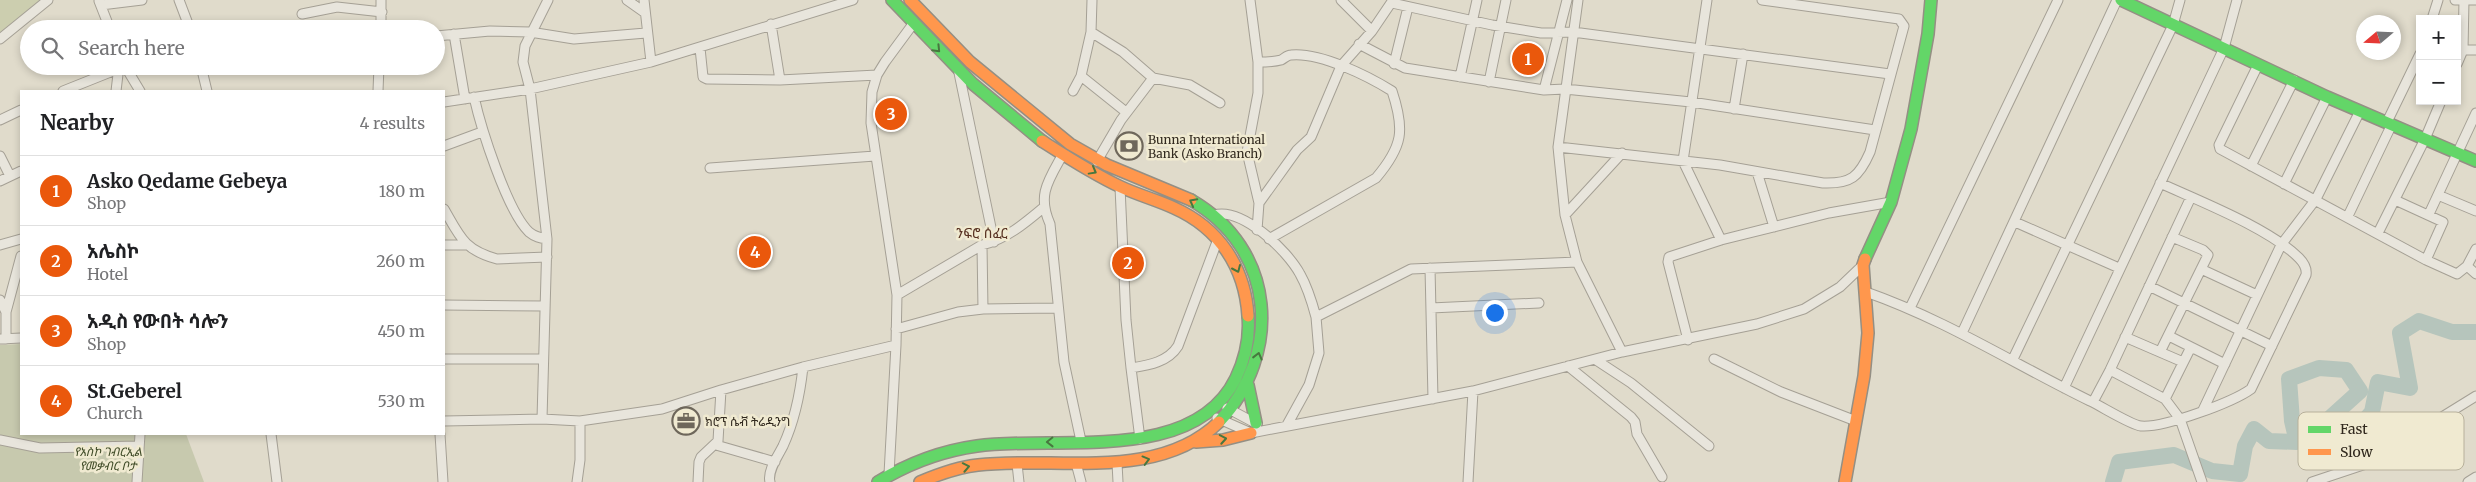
<!DOCTYPE html>
<html lang="en">
<head>
<meta charset="utf-8">
<style>
  body { margin:0; font-family:Merriweather,"Noto Sans Ethiopic",serif; background:#f6f6f6; color:#202124 }
  .controls { position:absolute; right:15px; top:15px; display:grid; overflow:hidden; border-radius:0px; box-shadow:0 2px 8px #0003 }
  .controls button { width:45px; height:45px; display:grid; place-items:center; padding:0; border:0; border-bottom:1px solid #e0e0e0; background:#fff; color:#202124; font:25px sans-serif }
  .compass { position:absolute; left:2356px; top:15px; width:45px; height:45px; border-radius:50%; background:#fff; box-shadow:0 2px 8px #0003; rotate:251deg }
  .you { position:absolute; left:1494px; top:312px; width:18px; height:18px; margin:-12px; border:4px solid #fff; border-radius:50%; background:#1a73e8; box-shadow:0 0 0 8px #1a73e833 }
  .badge { display:grid; place-items:center; width:32px; height:32px; border-radius:50%; background:#ea580c; color:#fff; font-size:16px; font-weight:700 }
  .pin { position:absolute; translate:-50% -50%; border:2px solid #fff; box-shadow:0 1px 5px #0006 }
  .list { margin:0; padding:0; list-style:none }
  h2 { display:flex; justify-content:space-between; align-items:center; height:65px; margin:0; padding:0 20px; font-size:21px }
  h2 small { font-size:16px; font-weight:400; color:#757577 }
  .list li { display:grid; grid-template-columns:32px 1fr auto; gap:15px; align-items:center; box-sizing:border-box; height:70px; padding:0 20px; border-top:1px solid #e0e0e0 }
  .list b { display:block; font-size:19px; white-space:nowrap }
  .list p { margin:0; font-size:16px; white-space:nowrap; color:#757577 }
  .list em { font-size:16px; font-style:normal; color:#757577 }
  .icon { flex:none; width:28px; height:28px; fill:none; stroke:currentColor; stroke-width:2; stroke-linecap:round; stroke-linejoin:round }
  .map { position:relative; flex:none; width:2476px; height:482px; overflow:hidden }
  .search { position:absolute; background:#fff; box-shadow:0 2px 8px #0003; left:20px; top:20px; width:425px; height:55px; display:flex; align-items:center; gap:12px; box-sizing:border-box; padding:0 18px; border-radius:28px; color:#757577; font-size:19px }
  .panel { position:absolute; background:#fff; box-shadow:0 2px 8px #0003; left:20px; top:90px; width:425px; height:345px; border-radius:0px }
  .map>svg:first-child { display:block }
</style>
</head>
<body>
<div class="map">
<svg width="2476" height="482" viewBox="0 0 2476 482">
  <rect width="100%" height="100%" fill="#e0dbcb"/>
  <path fill="#ccceaf" d="M0 0H43L0 36Z"/>
  <path fill="#c7c9ae" d="M21 344V434H186L204 482H0V345Z"/>
  <g fill="none" stroke-linecap="round" stroke-linejoin="round">
    <path stroke="#b6c5bc" stroke-width="16" d="M2113 482 2119 462 2174 455 2212 471 2240 474 2245 446 2254 429 2269 441 2297 442 2292 421 2289 379 2319 368 2346 370 2360 391 2329 419 2336 430 2358 428 2372 412 2378 382 2410 388 2400 333 2419 321 2452 332H2476"/>
    <g stroke="#a5a095" stroke-width="11">
      <path id="street" d="M179 0 190 29
        M381 0V29
        M627 0 644 12
        M644 0 651 62
        M1250 0 1258 62V93L1247 152 1259 203
        M1341 0 1372 31
        M1578 0 1558 147 1565 215 1577 262 1622 352
        M1707 0 1683 161 1721 240
        M2455 0H2476
        M99 1 110 29
        M1392 3 1492 25 1541 33 1573 32 1890 74
        M101 5 142 0
        M302 14 337 7 382 12
        M2432 19 2438 0
        M771 24 780 80 877 75
        M1091 32 1123 52 1153 78
        M454 34 465 99
        M436 36 490 31 530 32 574 39 646 33
        M0 39 48 0
        M1359 44 1405 68 1544 90 1565 89 1691 102 1875 130
        M700 48 703 77 707 79 780 80
        M2457 50H2476
        M1258 62C1265 62 1274 62 1281 60 1285 58 1287 55 1291 55 1320 52 1368 76 1392 91 1405 130 1403 146 1376 178L1269 239
        M1394 64 1408 7
        M2457 64 2463 50 2464 0
        M2258 65 2219 145 2220 149 2426 260 2457 274 2467 266 2476 249
        M125 66 140 91
        M201 66 207 91
        M959 73 994 242
        M1081 76 1126 112
        M1460 77 1477 0
        M1489 82 1506 0
        M1544 90 1567 0
        M63 91 118 69
        M116 91 119 66
        M378 91 379 66
        M1073 91 1081 76 1091 32 1092 0
        M474 97C481 128 507 211 529 232 535 237 540 238 547 239
        M444 102 530 89 651 62 853 0
        M1734 109 1743 54
        M0 120 21 110
        M2387 122 2420 54
        M444 146 482 132
        M1558 147 1720 165 1823 183C1851 184 1859 177 1870 152L1904 26 1899 19 1762 0
        M1063 154C1048 181 1037 195 1050 224L1064 362 1081 441
        M0 156 10 176
        M1097 161 1121 120 1153 78 1190 85 1220 103
        M2251 166 2294 80
        M710 168 875 156
        M1757 172 1774 227
        M0 181 21 171
        M2284 184 2327 97
        M1120 187 1126 320 1131 368C1149 365 1168 362 1178 346L1218 239
        M2438 195 2476 211
        M2395 200 2443 222 2426 260
        M1043 208C1024 224 1006 239 982 245L983 309 1058 308
        M444 209C460 237 464 250 497 259L547 257
        M2429 214 2476 113
        M1214 215C1242 207 1287 250 1300 274 1308 288 1312 302 1316 317L1411 269 1577 262
        M1565 215 1622 153
        M2348 216 2392 124
        M2015 222 2119 268
        M1257 230 1259 203 1297 150 1311 137 1341 66 1372 31 1393 0
        M2378 233 2425 139 2441 101
        M0 245 21 239
        M444 245H466
        M2467 266 2476 274
        M1430 268 1433 399
        M2201 269 2257 295
        M2149 286 2272 346
        M1866 292C1946 320 2014 364 2090 401 2101 406 2131 425 2141 426 2164 428 2233 402 2251 389L2306 275C2307 269 2304 263 2299 258 2269 228 2199 201 2160 183
        M897 295 871 123 872 92 877 75 885 62 913 24
        M0 300 6 312
        M444 305 544 306
        M1431 308 1539 303
        M1910 308 2058 0
        M896 329 958 312 983 309
        M1962 333 2117 0
        M2169 336 2225 364
        M2125 337 2183 362
        M0 339 21 338
        M6 339V312L21 256
        M1688 340 1668 262 1669 257 1721 240 1829 213 1891 202
        M896 345 897 295 982 245
        M2160 352 2208 255 2203 250 2172 237
        M444 359H543
        M1714 359 1781 392 1856 421
        M2013 359 2173 25 2180 0
        M1596 360 1631 383 1709 446
        M1568 366 1631 417 1635 422 1637 434 1662 477
        M1131 368 1140 439
        M2110 370 2165 399 2180 419 2202 482
        M2064 388 2224 48 2237 0
        M2165 399 2191 347
        M2093 402 2110 370 2191 197
        M1227 408 1257 424
        M2203 410 2281 245 2316 199 2360 111
        M1217 418 1251 433 1473 391 1622 352 1757 324 1804 309 1840 287 1863 265
        M542 419 547 239 530 89 523 62 525 46 548 0
        M444 421 542 419 580 421 662 409 721 390 803 367 896 345 889 474
        M1287 425 1309 385 1319 353 1316 317
        M271 434 277 482
        M440 434 443 482
        M0 440 40 448 139 446
        M716 445 775 462
        M1076 463 1081 482
        M1117 463 1118 482
        M1017 464 1019 482
        M137 482 140 434
        M577 482 580 460V421
        M698 482 699 462 701 457 718 441 721 390
        M770 482C767 471 778 456 783 446 795 420 800 395 803 367
        M1468 482 1473 391
        M2312 482 2366 464 2476 396
        M2468 482 2476 477"/>
    </g>
    <g stroke="#948f84" stroke-width="14">
      <path id="fast" d="M892 0 973 84 1042 141
        M2121 0 2327 97 2476 161
        M1191 200C1276 249 1283 353 1219 422
        M1865 259 1891 202 1911 129 1928 34 1931 0
        M1248 385 1256 423
        M878 482C909 463 941 451 977 446 1056 435 1194 465 1236 378 1245 359 1250 337 1248 316"/>
    </g>
    <g stroke="#948f84" stroke-width="14">
      <path id="slow" d="M910 0 970 62 1070 144 1107 165 1191 200
        M1042 141C1067 157 1093 174 1121 187 1138 195 1157 200 1174 208 1219 228 1245 267 1248 316
        M1196 442 1223 440 1251 433
        M920 482C939 474 958 467 978 465 1057 456 1157 482 1219 422
        M1845 482 1864 376 1868 333 1863 265 1865 259"/>
    </g>
    <use href="#street" stroke="#e8e5dc" stroke-width="9"/>
    <use href="#fast" stroke="#63d668" stroke-width="11"/>
    <use href="#slow" stroke="#ff974d" stroke-width="11"/>
  </g>
  <defs><path id="oneway-chevron" d="M-2-3.5L2.5 0L-2 3.5" fill="none" stroke-width="1.6" stroke-linecap="round" stroke-linejoin="round" transform="scale(1.25)"/></defs>
  <g stroke="#48773f">
    <use href="#oneway-chevron" transform="translate(937 49) rotate(46)"/>
    <use href="#oneway-chevron" transform="translate(1093 171) rotate(29)"/>
    <use href="#oneway-chevron" transform="translate(1193 202) rotate(-152)"/>
    <use href="#oneway-chevron" transform="translate(1237 269) rotate(66)"/>
    <use href="#oneway-chevron" transform="translate(1258 356) rotate(-76)"/>
    <use href="#oneway-chevron" transform="translate(1223 439) rotate(-10)"/>
    <use href="#oneway-chevron" transform="translate(1050 442) rotate(179)"/>
    <use href="#oneway-chevron" transform="translate(1146 460) rotate(-15)"/>
    <use href="#oneway-chevron" transform="translate(966 467) rotate(-11)"/>
  </g>
  <defs>
    <g id="bank-ring" transform="scale(1.4375)"><circle r="9.5" fill="#f0ead1" stroke="#6e675b" stroke-width="1.5"/><path d="M-6-4H6V4H-6ZM0-2.3a2.3 2.3 0 1 0 0 4.6a2.3 2.3 0 1 0 0-4.6Z" fill="#6e675b"/></g>
    <g id="office-ring" transform="scale(1.4375)"><circle r="9.5" fill="#f0ead1" stroke="#6e675b" stroke-width="1.5"/><path d="M-6-3h4V-5.5h4V-3h4V5H-6ZM-1-4.5V-3h2v-1.5ZM-6 0V1H6V0Z" fill="#6e675b"/></g>
  </defs>
  <g fill-rule="evenodd">
    <use href="#bank-ring" x="1129" y="146"/>
    <use href="#office-ring" x="686" y="421"/>
  </g>
  <g text-anchor="middle" dominant-baseline="central" stroke-width="5" stroke-linejoin="round" paint-order="stroke">
    <g font-size="12" fill="#31291e" stroke="#f0ead1" text-anchor="start">
      <text x="1148" y="139">Bunna International<tspan x="1148" dy="14">Bank (Asko Branch)</tspan></text>
      <text x="705" y="421">ክሮፕ ሴቭ ትሬዲንግ</text>
    </g>
    <g font-size="12" font-style="italic" fill="#3f4b27" stroke="#f0ead1">
      <text x="108" y="451">የአስኮ ገብርኢል<tspan x="108" dy="14">የመቃብር ቦታ</tspan></text>
    </g>
    <g font-size="14" fill="#593323" stroke="#f0ead1">
      <text x="982" y="233">ንፍሮ ሰፈር</text>
    </g>
  </g>
  <rect x="2298" y="412" width="166" height="58" rx="8" fill="#f0ead1" stroke="#b7b09b" stroke-width="1"/>
  <rect x="2308" y="426" width="23" height="7" fill="#63d668"/>
  <rect x="2308" y="449" width="23" height="6" fill="#ff974d"/>
  <g font-size="14" fill="#31291e">
    <text x="2340" y="434">Fast</text>
    <text x="2340" y="457">Slow</text>
  </g>
</svg>
<div class="controls">
<button>+</button>
<button>−</button>
</div>
<svg class="compass" viewBox="-18 -18 36 36"><path d="M0-13l5 13h-10z" fill="#e53935"/><path d="M0 13l5-13h-10z" fill="#757577"/></svg>
<div class="you"></div>
<div class="pin badge" style="left:1528px;top:59px">1</div>
<div class="pin badge" style="left:1128px;top:263px">2</div>
<div class="pin badge" style="left:891px;top:114px">3</div>
<div class="pin badge" style="left:755px;top:252px">4</div>
<div class="search"><svg class="icon" aria-label="search" viewBox="0 0 24 24"><circle cx="10" cy="10" r="6"/><path d="M15 15l6 6"/></svg>Search here</div>
<section class="panel">
<h2>Nearby<small>4 results</small></h2>
<ul class="list">
<li><span class="badge">1</span><div><b>Asko Qedame Gebeya</b><p>Shop</p></div><em>180 m</em></li>
<li><span class="badge">2</span><div><b>አሌስኮ</b><p>Hotel</p></div><em>260 m</em></li>
<li><span class="badge">3</span><div><b>አዲስ የውበት ሳሎን</b><p>Shop</p></div><em>450 m</em></li>
<li><span class="badge">4</span><div><b>St.Geberel</b><p>Church</p></div><em>530 m</em></li>
</ul>
</section>
</div>
</body>
</html>
